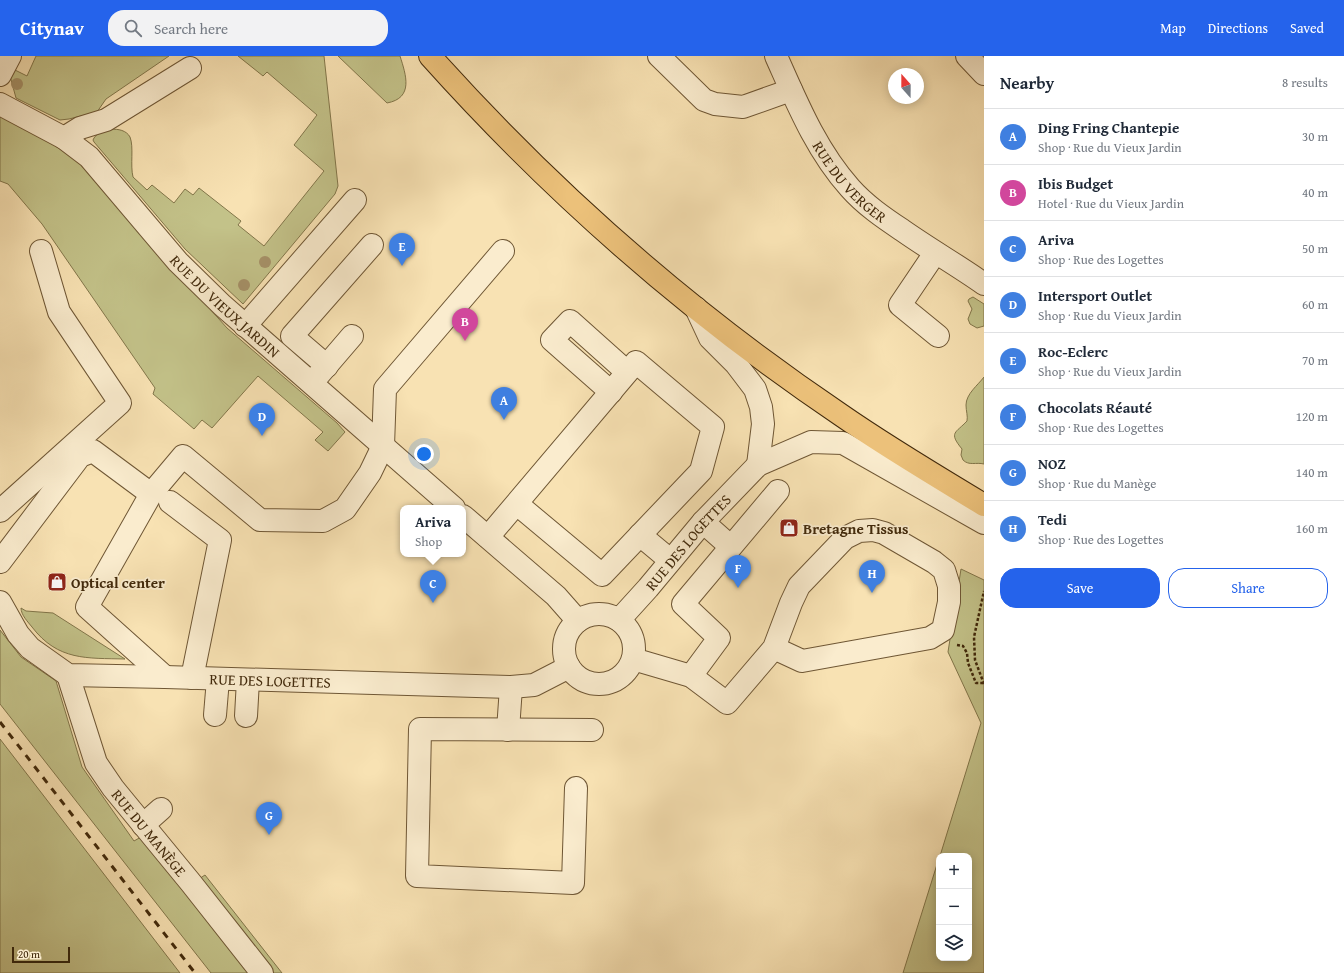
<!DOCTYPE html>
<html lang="en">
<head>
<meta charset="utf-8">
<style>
  body { margin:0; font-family:"Gentium Book Plus",serif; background:#f2f2f3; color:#1f2937 }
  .controls { position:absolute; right:12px; bottom:12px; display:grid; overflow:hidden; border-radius:8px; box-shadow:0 2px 10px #0003 }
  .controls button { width:36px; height:36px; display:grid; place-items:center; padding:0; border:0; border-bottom:1px solid #e0e1e3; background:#fff; color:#1f2937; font:20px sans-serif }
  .compass { position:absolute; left:888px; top:12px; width:36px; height:36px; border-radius:50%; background:#fff; box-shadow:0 2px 10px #0003; rotate:339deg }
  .scale { position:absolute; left:12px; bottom:10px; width:58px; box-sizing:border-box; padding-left:4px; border:2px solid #41290b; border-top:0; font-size:11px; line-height:14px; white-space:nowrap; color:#41290b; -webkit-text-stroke:3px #faecce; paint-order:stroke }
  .you { position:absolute; left:424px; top:398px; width:14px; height:14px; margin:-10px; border:3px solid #fff; border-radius:50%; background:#1a73e8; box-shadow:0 0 0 6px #1a73e833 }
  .badge { display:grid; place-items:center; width:26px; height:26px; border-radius:50%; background:#2563eb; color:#fff; font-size:13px; font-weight:700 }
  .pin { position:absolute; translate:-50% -33px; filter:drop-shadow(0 1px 2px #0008) }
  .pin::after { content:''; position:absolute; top:21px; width:14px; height:12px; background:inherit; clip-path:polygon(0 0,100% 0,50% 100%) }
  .popup { position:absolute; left:400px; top:449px; width:66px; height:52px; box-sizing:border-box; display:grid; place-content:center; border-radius:8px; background:#fff; filter:drop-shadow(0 1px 3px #0005); font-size:13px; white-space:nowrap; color:#747a83 }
  .popup b { font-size:15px; color:#1f2937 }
  .popup::after { content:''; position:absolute; left:50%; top:100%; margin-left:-8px; border:8px solid transparent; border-top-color:#fff }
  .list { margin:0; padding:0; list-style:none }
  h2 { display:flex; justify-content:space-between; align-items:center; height:52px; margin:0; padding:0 16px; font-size:17px }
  h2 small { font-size:13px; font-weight:400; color:#747a83 }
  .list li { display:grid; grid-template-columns:26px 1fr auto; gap:12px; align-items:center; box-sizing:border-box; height:56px; padding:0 16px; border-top:1px solid #e0e1e3 }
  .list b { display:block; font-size:15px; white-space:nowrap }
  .list p { margin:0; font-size:13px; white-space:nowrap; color:#747a83 }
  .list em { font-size:13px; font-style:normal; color:#747a83 }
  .actions { display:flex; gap:8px; padding:12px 16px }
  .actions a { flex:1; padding:9px 0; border:1px solid #2563eb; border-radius:16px; text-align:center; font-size:14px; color:#2563eb }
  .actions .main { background:#2563eb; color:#fff }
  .icon { flex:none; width:22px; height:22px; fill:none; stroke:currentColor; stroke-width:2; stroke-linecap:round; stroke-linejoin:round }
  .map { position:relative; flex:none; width:984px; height:917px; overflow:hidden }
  header { display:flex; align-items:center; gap:24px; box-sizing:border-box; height:56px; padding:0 20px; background:#2563eb; color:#fff }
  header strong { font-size:19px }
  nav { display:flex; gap:22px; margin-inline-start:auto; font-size:14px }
  .search { width:280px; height:36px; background:#f2f2f3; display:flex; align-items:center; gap:10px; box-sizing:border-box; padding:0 14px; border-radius:16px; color:#747a83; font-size:15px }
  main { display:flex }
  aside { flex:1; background:#fff }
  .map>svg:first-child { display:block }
</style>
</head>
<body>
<header>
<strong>Citynav</strong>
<div class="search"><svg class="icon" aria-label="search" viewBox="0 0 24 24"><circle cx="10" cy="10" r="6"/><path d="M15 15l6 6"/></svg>Search here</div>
<nav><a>Map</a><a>Directions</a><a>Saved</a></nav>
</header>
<main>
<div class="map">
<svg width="984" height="917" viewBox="0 0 984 917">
  <rect width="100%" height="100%" fill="#f8e2b3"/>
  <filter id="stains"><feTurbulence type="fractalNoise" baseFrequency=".005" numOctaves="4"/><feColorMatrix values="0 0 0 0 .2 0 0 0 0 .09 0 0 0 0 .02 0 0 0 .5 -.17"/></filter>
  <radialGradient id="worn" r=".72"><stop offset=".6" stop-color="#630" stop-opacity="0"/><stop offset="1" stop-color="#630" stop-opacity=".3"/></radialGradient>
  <path fill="#c3c289" stroke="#82764a" d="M36 0H169L106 43 97 56 69 63 60 64 16 42 10 20 13 13 27 20Z
    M238 0H324L338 130 335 138 243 248 185 193 94 86 93 84C97 73 123 68 130 81 134 91 130 109 133 121L147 134 152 129 174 147 185 133 193 139 199 132 241 165 238 169 264 190 324 115 294 89 317 59 267 16 263 20Z
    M338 0H400C406 19 414 42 387 47Z
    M0 57 43 77 80 108 227 272 337 367 345 376 328 395 315 384 323 376 258 320 212 372 202 364 194 373 153 338 155 332 42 168 8 128 0 125Z
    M973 241 984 248V270L977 272 970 268 968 263 972 253 968 245 969 243Z
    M984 321V408C976 406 969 410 963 404L961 399 962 393C948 376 956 377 967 365 968 360 966 355 966 349 966 338 978 329 984 321Z
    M961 513 984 524V917H903L939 802V902H969V800H940L981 667 948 596Z
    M21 552 26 555 53 557 125 603C87 602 58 605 32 571 28 566 21 559 21 552Z
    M0 574 21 601 56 625 82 711 134 785 141 781 185 832 205 819 282 917H211L0 648Z
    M0 683 180 917H0Z"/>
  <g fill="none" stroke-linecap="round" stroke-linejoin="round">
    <g stroke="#6f5735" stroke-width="24">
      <g id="minor">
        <path d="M659 0 704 44 715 48 743 51 791 34"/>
        <path id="s1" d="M776 0C797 47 816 94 850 132 865 149 884 162 902 174 929 193 957 209 984 228"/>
        <path d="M967 0 984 18"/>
        <path d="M0 19 10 0"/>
        <path id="s2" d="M0 48 64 82 89 101 178 206 222 249 454 452"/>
        <path d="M64 82 80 72 106 64 190 12"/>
        <path d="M935 197 900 249 938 280"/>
        <path d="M696 252 710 282 736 308 755 333 761 351 763 368 758 409"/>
        <path d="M245 270 355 144"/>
        <path d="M327 310 292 280 372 189"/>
        <path d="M316 322 352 280"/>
        <path d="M611 336 552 284 570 265 627 316"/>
        <path d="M151 438 87 551 165 621"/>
        <path d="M170 446 220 484 192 622"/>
        <path d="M0 455 120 347 59 256 41 195"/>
        <path d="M463 460 556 540 578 565"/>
        <path d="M703 466 730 490"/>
        <path d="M640 479 670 504"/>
        <path d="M488 481 636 306 713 371 701 415 602 519 517 448"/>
        <path d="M0 506 80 400 93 395 151 438 183 400 260 464 323 465 345 453 370 417 383 390 385 333 503 195"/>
        <path id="s3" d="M0 546 18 578 30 592 68 619 165 621 511 631 534 629 569 611"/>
        <circle cx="599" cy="593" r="35"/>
        <path id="s4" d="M619 564 648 532 703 466 758 409 811 386 843 387 984 467"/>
        <path d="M633 603 691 620 727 647 774 592 802 605 930 582 943 574 949 546V530L944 514 934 506 884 477 873 474 859 475 845 482 799 530 791 547 774 592"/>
        <path id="s5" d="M68 619 96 707 113 732 191 827 262 917"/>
        <path d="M691 620 719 582 683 548 778 435"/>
        <path d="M215 659 218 623"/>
        <path d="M246 660 248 624"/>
        <path d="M508 674 511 631"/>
        <path d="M576 732 573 827 417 820 420 673 592 674"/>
        <path d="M143 769 161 753"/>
      </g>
    </g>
    <g stroke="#41290b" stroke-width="24">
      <path id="major" d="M430 0C551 135 691 258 841 359 887 391 936 420 984 449"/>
    </g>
    <path stroke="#41290b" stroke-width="2.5" stroke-dasharray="3 2" stroke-linecap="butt" d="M957 589 963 590 967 597 968 607 976 627H983
      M984 628 975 604 974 581 984 535"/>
    <use href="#minor" stroke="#faecce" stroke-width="22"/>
    <use href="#major" stroke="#ecc17a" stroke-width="22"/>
    <path stroke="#41290b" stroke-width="3" stroke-dasharray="7 7" stroke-linecap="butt" d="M0 666 195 917"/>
  </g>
  <g fill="#a69168">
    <circle cx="17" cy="28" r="6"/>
    <circle cx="265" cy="206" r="6"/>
    <circle cx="244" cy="229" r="6"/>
  </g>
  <defs>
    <g id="shop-square" transform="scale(1)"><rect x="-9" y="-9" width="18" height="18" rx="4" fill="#8f2418" stroke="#faecce"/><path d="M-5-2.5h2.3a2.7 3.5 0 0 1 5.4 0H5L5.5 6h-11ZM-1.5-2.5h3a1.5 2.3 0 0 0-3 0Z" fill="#fff"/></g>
  </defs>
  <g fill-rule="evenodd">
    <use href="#shop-square" x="789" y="472"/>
    <use href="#shop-square" x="57" y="526"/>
  </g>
  <g text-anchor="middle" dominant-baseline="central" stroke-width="3.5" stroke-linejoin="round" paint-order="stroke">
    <g font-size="15" fill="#41290b" stroke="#faecce">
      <text stroke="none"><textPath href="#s1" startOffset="147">RUE DU VERGER</textPath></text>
      <text stroke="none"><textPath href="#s2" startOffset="306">RUE DU VIEUX JARDIN</textPath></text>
      <text stroke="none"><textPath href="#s4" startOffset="104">RUE DES LOGETTES</textPath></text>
      <text stroke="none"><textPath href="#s3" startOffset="304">RUE DES LOGETTES</textPath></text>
      <text stroke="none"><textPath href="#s5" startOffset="180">RUE DU MANÈGE</textPath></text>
    </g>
    <g font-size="15" font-weight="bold" fill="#41290b" stroke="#faecce" text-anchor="start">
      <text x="803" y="472">Bretagne Tissus</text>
      <text x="71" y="526">Optical center</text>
    </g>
  </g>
  <rect width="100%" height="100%" filter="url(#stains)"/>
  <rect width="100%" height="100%" fill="url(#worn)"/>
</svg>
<div class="controls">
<button>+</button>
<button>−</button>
<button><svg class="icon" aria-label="layers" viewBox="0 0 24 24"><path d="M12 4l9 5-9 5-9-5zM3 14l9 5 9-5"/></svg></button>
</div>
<svg class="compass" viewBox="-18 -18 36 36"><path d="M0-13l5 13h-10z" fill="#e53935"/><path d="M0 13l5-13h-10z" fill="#747a83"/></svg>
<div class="scale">20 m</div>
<div class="you"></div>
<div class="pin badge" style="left:504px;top:364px;background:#3f7fe0">A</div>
<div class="pin badge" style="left:465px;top:285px;background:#d1479c">B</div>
<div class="pin badge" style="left:433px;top:547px;background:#3f7fe0">C</div>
<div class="popup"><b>Ariva</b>Shop</div>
<div class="pin badge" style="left:262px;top:380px;background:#3f7fe0">D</div>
<div class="pin badge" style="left:402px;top:210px;background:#3f7fe0">E</div>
<div class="pin badge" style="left:738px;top:532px;background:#3f7fe0">F</div>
<div class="pin badge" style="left:269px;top:779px;background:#3f7fe0">G</div>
<div class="pin badge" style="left:872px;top:537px;background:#3f7fe0">H</div>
</div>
<aside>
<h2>Nearby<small>8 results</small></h2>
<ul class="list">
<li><span class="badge" style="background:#3f7fe0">A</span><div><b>Ding Fring Chantepie</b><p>Shop · Rue du Vieux Jardin</p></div><em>30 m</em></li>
<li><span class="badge" style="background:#d1479c">B</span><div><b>Ibis Budget</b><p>Hotel · Rue du Vieux Jardin</p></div><em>40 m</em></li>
<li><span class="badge" style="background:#3f7fe0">C</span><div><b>Ariva</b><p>Shop · Rue des Logettes</p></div><em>50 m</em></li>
<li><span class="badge" style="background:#3f7fe0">D</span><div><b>Intersport Outlet</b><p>Shop · Rue du Vieux Jardin</p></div><em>60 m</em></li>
<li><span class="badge" style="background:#3f7fe0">E</span><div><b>Roc-Eclerc</b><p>Shop · Rue du Vieux Jardin</p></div><em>70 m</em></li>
<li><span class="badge" style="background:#3f7fe0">F</span><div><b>Chocolats Réauté</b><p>Shop · Rue des Logettes</p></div><em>120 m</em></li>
<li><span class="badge" style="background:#3f7fe0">G</span><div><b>NOZ</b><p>Shop · Rue du Manège</p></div><em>140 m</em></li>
<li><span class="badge" style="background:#3f7fe0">H</span><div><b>Tedi</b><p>Shop · Rue des Logettes</p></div><em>160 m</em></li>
</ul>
<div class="actions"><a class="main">Save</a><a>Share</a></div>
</aside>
</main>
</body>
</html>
